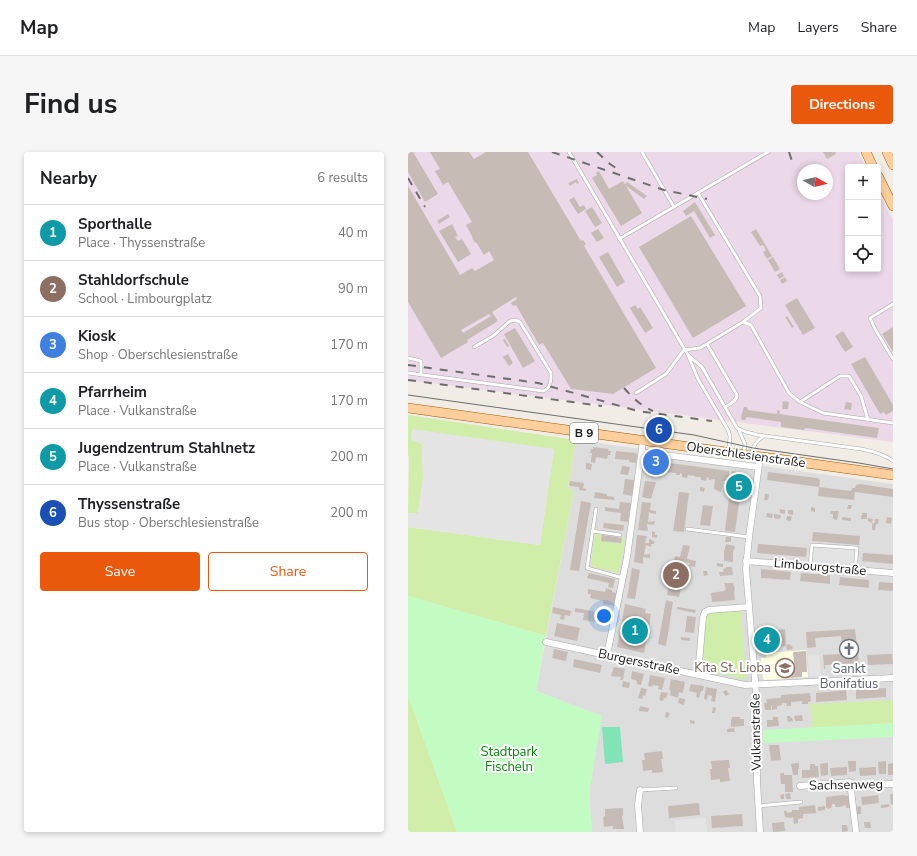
<!DOCTYPE html>
<html lang="en">
<head>
<meta charset="utf-8">
<style>
  body { margin:0; font-family:"Nunito Sans",sans-serif; background:#f6f6f6; color:#202124 }
  .controls { position:absolute; right:12px; top:12px; display:grid; overflow:hidden; border-radius:4px; box-shadow:0 2px 6px #0003 }
  .controls button { width:36px; height:36px; display:grid; place-items:center; padding:0; border:0; border-bottom:1px solid #e0e0e0; background:#fff; color:#202124; font:20px sans-serif }
  .compass { position:absolute; left:389px; top:12px; width:36px; height:36px; border-radius:50%; background:#fff; box-shadow:0 2px 6px #0003; rotate:98deg }
  .you { position:absolute; left:196px; top:464px; width:14px; height:14px; margin:-10px; border:3px solid #fff; border-radius:50%; background:#1a73e8; box-shadow:0 0 0 6px #1a73e833 }
  .badge { display:grid; place-items:center; width:26px; height:26px; border-radius:50%; background:#ea580c; color:#fff; font-size:13px; font-weight:700 }
  .pin { position:absolute; translate:-50% -50%; border:2px solid #fff; box-shadow:0 1px 4px #0006 }
  .list { margin:0; padding:0; list-style:none }
  h2 { display:flex; justify-content:space-between; align-items:center; height:52px; margin:0; padding:0 16px; font-size:17px }
  h2 small { font-size:13px; font-weight:400; color:#757577 }
  .list li { display:grid; grid-template-columns:26px 1fr auto; gap:12px; align-items:center; box-sizing:border-box; height:56px; padding:0 16px; border-top:1px solid #e0e0e0 }
  .list b { display:block; font-size:15px; white-space:nowrap }
  .list p { margin:0; font-size:13px; white-space:nowrap; color:#757577 }
  .list em { font-size:13px; font-style:normal; color:#757577 }
  .actions { display:flex; gap:8px; padding:12px 16px }
  .actions a { flex:1; padding:9px 0; border:1px solid #ea580c; border-radius:4px; text-align:center; font-size:14px; color:#ea580c }
  .actions .main { background:#ea580c; color:#fff }
  .icon { flex:none; width:22px; height:22px; fill:none; stroke:currentColor; stroke-width:2; stroke-linecap:round; stroke-linejoin:round }
  .map { position:relative; flex:none; width:485px; height:680px; overflow:hidden; border-radius:4px }
  header { display:flex; align-items:center; gap:24px; box-sizing:border-box; height:56px; padding:0 20px; background:#fff; border-bottom:1px solid #e0e0e0 }
  header strong { font-size:19px }
  nav { display:flex; gap:22px; margin-inline-start:auto; font-size:14px }
  .intro { display:flex; align-items:center; justify-content:space-between; box-sizing:border-box; height:96px; padding:0 24px }
  h1 { margin:0; font-size:28px }
  .button { padding:10px 18px; border-radius:4px; background:#ea580c; color:#fff; font-size:14px; font-weight:700 }
  main { display:flex; gap:24px; padding:0 24px }
  aside { flex:1; background:#fff; border-radius:4px; box-shadow:0 2px 6px #0003 }
  .map>svg:first-child { display:block }
</style>
</head>
<body>
<header>
<strong>Map</strong>
<nav><a>Map</a><a>Layers</a><a>Share</a></nav>
</header>
<div class="intro"><h1>Find us</h1><a class="button">Directions</a></div>
<main>
<aside>
<h2>Nearby<small>6 results</small></h2>
<ul class="list">
<li><span class="badge" style="background:#0f9aa8">1</span><div><b>Sporthalle</b><p>Place · Thyssenstraße</p></div><em>40 m</em></li>
<li><span class="badge" style="background:#8d6e63">2</span><div><b>Stahldorfschule</b><p>School · Limbourgplatz</p></div><em>90 m</em></li>
<li><span class="badge" style="background:#3f7fe0">3</span><div><b>Kiosk</b><p>Shop · Oberschlesienstraße</p></div><em>170 m</em></li>
<li><span class="badge" style="background:#0f9aa8">4</span><div><b>Pfarrheim</b><p>Place · Vulkanstraße</p></div><em>170 m</em></li>
<li><span class="badge" style="background:#0f9aa8">5</span><div><b>Jugendzentrum Stahlnetz</b><p>Place · Vulkanstraße</p></div><em>200 m</em></li>
<li><span class="badge" style="background:#1a4fb4">6</span><div><b>Thyssenstraße</b><p>Bus stop · Oberschlesienstraße</p></div><em>200 m</em></li>
</ul>
<div class="actions"><a class="main">Save</a><a>Share</a></div>
</aside>
<div class="map">
<svg width="485" height="680" viewBox="0 0 485 680">
  <rect width="100%" height="100%" fill="#f1ede6"/>
  <path fill="#dedddd" d="M168 288 485 332V680H184L181 641 193 564 128 539 166 339 160 336Z"/>
  <path fill="#ebd8e8" fill-rule="evenodd" d="M0 0H450L458 15H440V117H470V39L485 68V290L0 228ZM395 18H419V42H395Z"/>
  <path fill="#fffde1" d="M398 498 400 525 357 528 355 527 353 506H358V501Z"/>
  <path fill="#d0edaa" d="M0 263 168 288 160 336 166 339 138 484 0 444V375L132 393 146 297 3 287 14 292 15 326 10 362 0 361 1 305 0 303Z
    M187 382 193 383V389L212 392 213 386 217 387 211 421 186 415 183 413Z
    M331 458 333 459 338 528 294 517 298 465 299 462Z
    M0 543 49 680H0Z
    M485 548V571L404 576 402 552Z"/>
  <path fill="#c2fcc3" d="M0 444 138 484 128 539 194 564 181 641 184 680H49L0 543Z
    M485 571V585L356 591 355 578Z"/>
  <path fill="#81e4b7" d="M194 575H212L215 610 197 612Z"/>
  <path fill="#e4e4e4" d="M4 277 146 297 132 393 0 375V361L10 362 15 326 14 292 3 287Z
    M406 394 447 397 446 412 405 410Z
    M411 503 413 523 401 524 400 504Z
    M298 666 299 680H268L267 668Z"/>
  <path fill="#c6bcb5" fill-rule="evenodd" d="M0 0H5L30 42 17 50 0 20Z
    M22 0H61L66 7 78 0H120L173 89 175 88 178 92 176 94 248 216 205 242 163 237 135 191 131 193 108 153 105 154 103 151 109 147 108 145 84 160 90 169 59 188 60 190 33 206 0 150V34L52 123 64 116 67 119 86 108 81 99 76 103 68 90 67 91 64 86H65L58 73 64 70 40 30 35 33 27 19 32 17ZM81 162 83 164 55 181 53 178Z
    M415 0H427L428 2 419 7Z
    M191 19 201 37 215 29 234 61 213 74 184 26 189 23 188 21Z
    M169 27 171 31 169 32 168 30 162 34 160 31Z
    M219 30 239 44 236 47 217 33Z
    M166 45 172 55 176 53 178 57 170 62 161 48Z
    M287 50 307 83 302 86 286 59 278 64 275 59Z
    M184 55 194 71 187 75 177 59Z
    M40 62 42 65 31 72 29 69Z
    M283 64 338 154 285 186 231 95Z
    M44 72 50 84 47 85 50 89 54 87 63 102 50 110 31 79Z
    M190 77 196 86 189 90 183 81Z
    M348 77 364 104 359 107 355 100 358 98 355 93 352 94 343 80Z
    M200 100 217 130 209 135 191 105Z
    M365 105 372 117 367 120 360 108Z
    M374 120 376 124 371 127 369 123Z
    M377 125 379 129 374 132 372 128Z
    M389 146 407 176 395 183 377 153Z
    M227 153 230 157 232 155 245 176 237 181 222 156Z
    M379 164 386 175 384 176 377 165Z
    M485 175V200L474 182Z
    M107 176 127 209 115 216 96 182Z
    M435 179 445 195 437 200 427 184Z
    M97 187 101 194 99 195 95 188Z
    M100 202 105 211 101 214 95 205Z
    M457 205 485 253V259L478 263 476 260 472 262 443 212Z
    M375 249 381 250 380 257H374Z
    M438 250 444 251 443 258 436 257Z
    M336 255H339L340 258 369 262V258L372 259 371 262 471 276 469 286 397 276 396 278 373 275V270L339 265 337 268H334L333 265Z
    M185 295 201 297 200 299H203L202 303H200L199 307 188 305 187 311 183 310 184 301H182L183 297H185Z
    M208 299 228 301 229 303 228 311 221 310V308L207 307Z
    M240 308 321 319V325H323L324 319 333 321 335 323 327 380 317 379 321 346 325 347V344L320 343 321 336 326 337 327 330 324 329 321 336H318L319 329H315L313 340 309 339V338L306 337 307 327 301 328V326L299 325 298 329 293 328V325H287V324L280 323 279 326 274 325V322L272 321V323H268V321L255 320V321H253V314H252L251 316 247 315V319L239 317Z
    M178 311 184 312 183 318 178 317Z
    M214 314 222 315 220 323 212 322Z
    M360 320 409 326 412 328 411 335 443 339 444 336H447L448 333 452 332 485 337V345L447 340 446 348 410 344 411 335 359 328Z
    M217 327 226 328 224 344 215 342Z
    M162 329 176 331 175 336 178 337V339L171 338V335L161 334Z
    M237 329 248 330 243 347 234 345Z
    M292 335 297 336 296 340 292 339Z
    M187 340 199 342V344L206 345V348L186 346Z
    M271 340 281 341 276 380 265 379Z
    M357 342H361L360 348H356Z
    M173 349 183 351 171 419 162 418Z
    M212 350 223 351 220 370 212 369 213 361 197 359V355L211 357Z
    M234 350 243 351 242 358 248 359V362L242 361 241 360 240 370 247 369 246 373 239 372 240 379 230 378Z
    M295 353 305 354 302 374 292 373Z
    M440 353H444L443 357H439Z
    M403 355 407 356V360L403 359Z
    M372 357 377 358V362L372 361Z
    M380 358H385V363L380 362Z
    M423 359H431L429 368 425 367V362H422Z
    M359 361 365 362 364 366 358 365Z
    M454 361H459V367H453Z
    M366 362 373 363 372 367 366 366Z
    M379 364H384L383 369 378 368Z
    M434 365 443 366V369L434 368Z
    M479 365 484 366 483 372 478 371Z
    M460 366 465 367 464 371 460 369Z
    M467 367H471L470 372H468L467 378H464V371L466 372Z
    M196 371 216 373 215 379 195 376Z
    M244 379 247 380V383H249V386L244 385Z
    M405 380 452 384 451 393 404 389Z
    M194 383 214 386 213 391 193 389Z
    M229 383 239 384 237 391H241V387L246 389V392H243V395L238 393 236 403 242 402V406L235 405V412L226 410Z
    M318 385H323V390H317Z
    M318 392 327 394 325 401V410L316 409V400Z
    M350 392 399 396 398 405 349 401Z
    M275 393 282 394 279 407 288 409 287 415 281 414 282 411 275 409 271 430 274 431 271 445 259 443 267 404 272 405Z
    M455 401 485 403V412L454 409Z
    M309 411 315 412V415L309 414Z
    M318 415H324L325 423 312 424 311 420H316L315 417 318 416Z
    M224 416 232 418 227 447 219 446Z
    M353 417 383 420 382 428 353 426Z
    M253 419 258 420V424L253 423Z
    M295 419H299L300 423 296 424Z
    M181 421 207 427 205 436 200 435 201 431 179 426Z
    M393 421 422 423V432L392 429Z
    M432 425 461 428V436L431 433Z
    M471 430 485 431V439L470 438Z
    M316 431H325L327 437 326 438 327 448 304 450 303 441 316 439 318 437Z
    M198 436 204 438V440L208 441 206 454 195 452V449L182 446 183 442H180V437L197 440Z
    M258 448 265 450 258 494 250 492Z
    M217 452 238 457 237 461 243 462 240 484H239L236 501 209 495Z
    M145 455 163 459 162 464 157 463 156 468 152 467 153 463 144 461Z
    M269 455 288 458 287 461 269 457Z
    M167 456 195 461V459L204 460 202 473 197 472V474L190 473 191 470H193L194 465 189 464 188 470 175 468 176 461 167 460Z
    M279 464 288 465 286 481 277 480Z
    M149 471 172 476 169 489 146 484Z
    M359 473V476H353V474Z
    M377 477 378 493 382 492 383 494H384L385 497 379 498 378 494 367 495V496H364V495H359V497L354 498 353 480Z
    M447 477 451 511 417 513V517H416L415 503 434 502V497H433L432 496 434 495 433 484 407 486 408 495 399 496 398 480Z
    M273 485 282 486V489L273 488Z
    M146 497 160 500 158 509 144 506Z
    M398 499 399 520H394V525L380 526V518H387L385 500Z
    M484 502 485 512 460 513 459 503Z
    M166 507 194 513 192 521 165 515Z
    M206 515 217 517 215 528H212L213 525 203 524Z
    M224 519 236 522 233 533 229 532 228 528 223 527Z
    M242 523 257 526 254 538 250 537 251 534 245 533 244 535 240 534Z
    M263 527 277 530 275 541 271 540 270 546 262 543 263 539 261 538Z
    M215 529 222 531 221 536 214 535Z
    M283 532 296 534 295 539H293L291 546 288 545 289 541 281 539Z
    M298 535 309 537 307 550 303 549 304 544 300 543 299 548 296 547Z
    M233 536 239 537 237 544 235 543 234 547 230 546Z
    M478 536V545L448 547V537Z
    M318 538 321 542 318 544 315 540Z
    M438 538 439 548 408 550V541Z
    M253 540 260 541 258 546H256L255 549 251 548Z
    M402 541 403 549 400 550V552H394V549L383 550V554H379L378 551H374V553L369 554V557L364 558V554H363V558H357L356 551H359L358 547 373 546V543Z
    M271 546 277 547 276 553 270 551Z
    M232 554 241 556 240 560 231 559Z
    M305 555 308 556 307 561H304Z
    M258 560 262 561 260 566 257 565Z
    M394 563 395 569H387L386 564Z
    M379 564H382L383 566H384L385 569 380 570Z
    M324 565H332V567H336V574L323 575V568L324 567Z
    M365 565H370L371 574 359 575V568H365Z
    M282 568 287 569 286 572 282 571Z
    M326 576 327 580H319V577Z
    M361 593H371L373 608 363 609Z
    M254 599 255 607H253L255 620 244 621V618L235 619 234 608H237L236 601Z
    M318 608H321L322 616H320L322 629 312 630V627L303 628 302 617H304L303 609Z
    M440 609H448V619L441 620Z
    M478 609V622H471L470 610Z
    M387 611H391V617H390V623H385L383 612Z
    M416 611H420V623L413 624 412 612Z
    M485 611V623H480V612Z
    M402 612H407V614H410L411 625 394 626V618H402Z
    M439 615V623L423 624 422 616Z
    M468 615V623L452 624 451 616Z
    M372 621H376V623H384L385 640H377V632H373Z
    M382 641 383 647H378L377 642Z
    M376 642V647H373L372 643Z
    M482 642H485V652L483 653Z
    M435 643 441 644 442 656H438V653L432 655H427V652H424L423 656 420 657 418 655V645Z
    M470 643 471 651 454 653 453 645Z
    M291 651 292 663 261 666 260 654Z
    M481 652V655L473 656V653Z
    M407 653 408 661 395 662V666L390 667V671L386 672 385 665 382 666 377 665 376 659H379V661L384 660V658H391V655Z
    M417 654V658L410 659V655Z
    M453 654V662H449V655Z
    M215 656V663L214 664 216 677H205V674L196 675 195 665 197 664V657Z
    M334 662 335 674 304 676 303 664Z
    M376 670 377 679 365 680 364 671Z
    M456 670H462L463 676H457Z
    M434 673H439L440 679 434 680Z"/>
  <g fill="none" stroke-linecap="round" stroke-linejoin="round">
    <g stroke="#a7a7a7" stroke-width="4">
      <path id="service" d="M161 0 280 203 290 227 320 278 322 284 321 299
        M234 0 266 55
        M290 41 352 144 353 156 335 170
        M211 87 360 0
        M485 152 462 166 467 177 485 207
        M299 192 329 243C329 249 322 252 317 255
        M281 204 294 215 329 276 338 280 350 283 453 297C464 299 476 302 485 309
        M0 206 13 209V223
        M0 221 135 239C143 237 143 228 143 221L112 170 107 168 102 169 85 184 66 195
        M228 241 258 222 276 198 292 196 335 170 343 173 381 241 392 250 415 261 485 271
        M392 250 432 224H441L453 244 460 268
        M330 276 337 292 336 301
        M343 303C345 294 348 289 356 284
        M188 357 179 416 215 426
        M279 377 341 385
        M184 379 212 383
        M402 414 404 393 449 396 447 418
        M232 638 268 636
        M350 654 393 650"/>
    </g>
    <g stroke="#a7a7a7" stroke-width="7">
      <path id="minor" d="M234 300 350 315
        M352 305 341 385 338 417 348 541 349 629 352 680
        M338 409 485 421
        M138 490 337 533 485 526
        M199 503 219 405 235 289
        M290 523 295 465 297 460 301 458 341 455
        M442 630 448 680
        M392 634 442 630 447 633 485 632
        M232 638 230 653 232 680"/>
    </g>
    <g stroke="#9c5e00" stroke-width="10">
      <path id="primary" d="M458 0 465 15
        M479 0 485 13
        M470 24 485 54
        M0 256 485 323"/>
    </g>
    <use href="#service" stroke="#fff" stroke-width="3"/>
    <use href="#minor" stroke="#fff" stroke-width="6"/>
    <use href="#primary" stroke="#ffce9d" stroke-width="9"/>
    <path stroke="#6e6e6e" stroke-width="1" d="M0 243 286 283 345 296 451 311 485 317"/>
    <path stroke="#6e6e6e" stroke-width="2" stroke-dasharray="8 8" stroke-linecap="butt" d="M144 0 256 38 299 47
      M189 0 202 12 214 20
      M381 0 384 9
      M0 26 17 55
      M0 213 130 231 230 259 304 269
      M0 228 194 254
      M216 236C224 245 233 254 245 259"/>
  </g>
  <defs>
    <g id="church-ring" transform="scale(1)"><circle r="9.5" fill="#fff" stroke="#6b7280" stroke-width="1.5"/><path d="M-1.2-6h2.4v3.5h3.3v2.4h-3.3V6h-2.4V-.1h-3.3v-2.4h3.3Z" fill="#6b7280"/></g>
    <g id="school-ring" transform="scale(1)"><circle r="9.5" fill="#fff" stroke="#8d6e63" stroke-width="1.5"/><path d="M0-5L7-2L0 1L-7-2ZM-4 1L0 2.5L4 1V4Q0 6-4 4Z" fill="#8d6e63"/></g>
  </defs>
  <g fill-rule="evenodd">
    <use href="#church-ring" x="441" y="497"/>
    <use href="#school-ring" x="377" y="516"/>
  </g>
  <g text-anchor="middle" dominant-baseline="central" stroke-width="4" stroke-linejoin="round" paint-order="stroke">
    <rect fill="#fff" stroke="#636363" stroke-width="1" x="162" y="271" width="28" height="20" rx="3"/>
    <g font-size="12" font-weight="bold" fill="#202020">
      <text x="176" y="281">B 9</text>
    </g>
    <g font-size="13" fill="#202020" stroke="#fff">
      <text transform="translate(338 303) rotate(8)">Oberschlesienstraße</text>
      <text transform="translate(412 415) rotate(5)">Limbourgstraße</text>
      <text transform="translate(231 510) rotate(12)">Burgersstraße</text>
      <text transform="translate(348 580) rotate(-91)">Vulkanstraße</text>
      <text transform="translate(438 633) rotate(-1)">Sachsenweg</text>
    </g>
    <g font-size="13" fill="#785e54" stroke="#fff" text-anchor="end">
      <text x="363" y="516">Kita St. Lioba</text>
    </g>
    <g font-size="13" fill="#5b616d" stroke="#fff">
      <text x="441" y="517">Sankt<tspan x="441" dy="15">Bonifatius</tspan></text>
    </g>
    <g font-size="13" fill="#068608" stroke="#fff">
      <text x="101" y="600">Stadtpark<tspan x="101" dy="15">Fischeln</tspan></text>
    </g>
  </g>
</svg>
<div class="controls">
<button>+</button>
<button>−</button>
<button><svg class="icon" aria-label="locate" viewBox="0 0 24 24"><circle cx="12" cy="12" r="6"/><path d="M12 2v4M12 18v4M2 12h4M18 12h4"/></svg></button>
</div>
<svg class="compass" viewBox="-18 -18 36 36"><path d="M0-13l5 13h-10z" fill="#e53935"/><path d="M0 13l5-13h-10z" fill="#757577"/></svg>
<div class="you"></div>
<div class="pin badge" style="left:227px;top:479px;background:#0f9aa8">1</div>
<div class="pin badge" style="left:268px;top:423px;background:#8d6e63">2</div>
<div class="pin badge" style="left:248px;top:310px;background:#3f7fe0">3</div>
<div class="pin badge" style="left:359px;top:488px;background:#0f9aa8">4</div>
<div class="pin badge" style="left:331px;top:335px;background:#0f9aa8">5</div>
<div class="pin badge" style="left:251px;top:278px;background:#1a4fb4">6</div>
</div>
</main>
</body>
</html>
